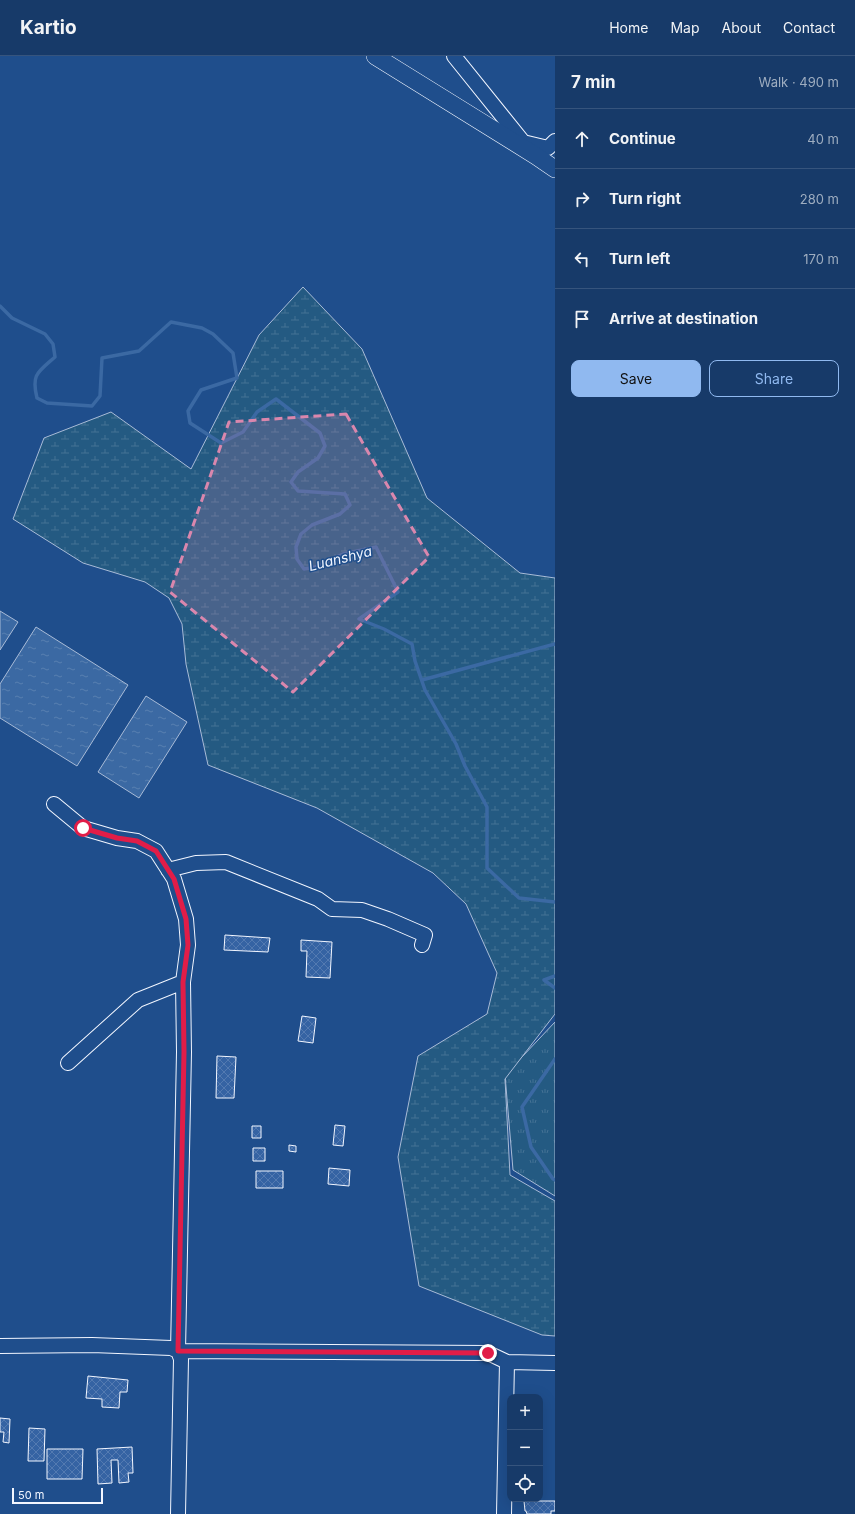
<!DOCTYPE html>
<html lang="en">
<head>
<meta charset="utf-8">
<style>
  body { margin:0; font-family:Inter,sans-serif; background:#20416f; color:#f1f3f6 }
  .controls { position:absolute; right:12px; bottom:12px; display:grid; overflow:hidden; border-radius:8px; box-shadow:0 4px 16px #0002 }
  .controls button { width:36px; height:36px; display:grid; place-items:center; padding:0; border:0; border-bottom:1px solid #36547d; background:#173a69; color:#f1f3f6; font:20px sans-serif }
  .scale { position:absolute; left:12px; bottom:10px; width:91px; box-sizing:border-box; padding-left:4px; border:2px solid #f2f6ff; border-top:0; font-size:11px; line-height:14px; white-space:nowrap; color:#f2f6ff; -webkit-text-stroke:3px #1f4e8c; paint-order:stroke }
  .stop { position:absolute; width:12px; height:12px; margin:-9px; border:3px solid #e11d48; border-radius:50%; background:#fff }
  .stop.end { background:#e11d48; border-color:#fff; box-shadow:0 1px 4px #0008 }
  .list { margin:0; padding:0; list-style:none }
  h2 { display:flex; justify-content:space-between; align-items:center; height:52px; margin:0; padding:0 16px; font-size:17px }
  h2 small { font-size:13px; font-weight:400; color:#9eadc0 }
  .list li { display:grid; grid-template-columns:26px 1fr auto; gap:12px; align-items:center; box-sizing:border-box; height:60px; padding:0 16px; border-top:1px solid #36547d }
  .list b { display:block; font-size:15px; white-space:nowrap }
  .list em { font-size:13px; font-style:normal; color:#9eadc0 }
  .actions { display:flex; gap:8px; padding:12px 16px }
  .actions a { flex:1; padding:9px 0; border:1px solid #90b9f0; border-radius:8px; text-align:center; font-size:14px; color:#90b9f0 }
  .actions .main { background:#90b9f0; color:#111 }
  .icon { flex:none; width:22px; height:22px; fill:none; stroke:currentColor; stroke-width:2; stroke-linecap:round; stroke-linejoin:round }
  .map { position:relative; flex:none; width:555px; height:1458px; overflow:hidden }
  header { display:flex; align-items:center; gap:24px; box-sizing:border-box; height:56px; padding:0 20px; background:#173a69; border-bottom:1px solid #36547d }
  header strong { font-size:19px }
  nav { display:flex; gap:22px; margin-inline-start:auto; font-size:14px }
  main { display:flex }
  aside { flex:1; background:#173a69 }
  .map>svg:first-child { display:block }
</style>
</head>
<body>
<header>
<strong>Kartio</strong>
<nav><a>Home</a><a>Map</a><a>About</a><a>Contact</a></nav>
</header>
<main>
<div class="map">
<svg width="555" height="1458" viewBox="0 0 555 1458">
  <defs>
    <pattern id="grass-tufts" width="24" height="20" patternUnits="userSpaceOnUse"><rect width="24" height="20" fill="#245a82"/><path d="M3 7l-1-3M5 7V3M7 7l1-3M15 17l-1-3M17 17v-4M19 17l1-3" fill="none" stroke="#447295"/></pattern>
    <pattern id="wetland-marsh" width="20" height="14" patternUnits="userSpaceOnUse"><rect width="20" height="14" fill="#245a82"/><path d="M1 5h8M5 5V1M11 12h8M15 12V8" fill="none" stroke="#447295"/></pattern>
    <pattern id="water-ripples" width="26" height="14" patternUnits="userSpaceOnUse"><rect width="26" height="14" fill="#3b69a3"/><path d="M2 4q2-2 4 0t4 0M15 11q2-2 4 0t4 0" fill="none" stroke="#587fb1"/></pattern>
    <pattern id="building-cross-hatch" width="8" height="8" patternUnits="userSpaceOnUse"><rect width="8" height="8" fill="#3563a3"/><path d="M0 0l8 8M0 8l8-8" fill="none" stroke="#537ab1"/></pattern>
  </defs>
  <rect width="100%" height="100%" fill="#1f4e8c"/>
  <path fill="url(#grass-tufts)" stroke="#a8bbd7" d="M555 966V1140L513 1114 505 1019Z"/>
  <path fill="url(#wetland-marsh)" stroke="#a8bbd7" d="M303 231 362 293 427 442 520 517 555 522V958L505 1023 510 1119 555 1145V1280L542 1279 419 1230 398 1101 418 1000 487 958 497 917 466 848 433 817 317 752 208 709 186 608 182 568 169 542 145 526 83 507 13 463 44 382 111 356 191 413 259 279Z"/>
  <path fill="url(#water-ripples)" stroke="#a8bbd7" d="M0 555 18 566 0 594Z
    M36 571 128 629 77 710 0 662V628Z
    M146 640 187 666 139 742 98 716Z"/>
  <g fill="none" stroke-linecap="round" stroke-linejoin="round">
    <path stroke="#3b69a3" stroke-width="3.5" d="M0 250 12 262 45 278 53 288 55 301C38 316 31 318 37 342L47 347 92 350 100 340 102 302 139 295 171 266 202 272 213 278 233 297 237 322 201 334 188 355 190 367 221 387 243 376 257 356 276 343 320 377 325 390 318 402 298 416 291 426 298 435 345 438 350 449 340 458 312 469 301 478 296 491 297 503 304 513 315 511 343 498 376 491 398 536 359 563 384 573 412 588 415 605 425 634 456 688 465 710 487 751V812L519 842 555 846
      M422 624 555 588
      M555 920 544 924 555 932
      M555 1003 522 1051 531 1091 553 1123 555 1124"/>
  </g>
  <path fill="url(#building-cross-hatch)" stroke="#f2f6ff" d="M225 879 270 882 268 896 224 894Z
    M301 884 332 886 330 922 306 921 307 895H301Z
    M302 960 316 962 313 987 298 985Z
    M217 1000 236 1001 234 1042H216Z
    M335 1069 345 1070 343 1090 333 1089Z
    M252 1070H261V1082H252Z
    M289 1089 296 1090V1096L289 1095Z
    M253 1092H265V1105H253Z
    M329 1112 350 1114 349 1130 328 1128Z
    M256 1115H283V1132H256Z
    M88 1320 128 1324 127 1336H120L119 1352 102 1351V1343L86 1342Z
    M0 1362 10 1363 9 1387 3 1386 4 1376H0Z
    M29 1372 45 1373 44 1405H28Z
    M132 1391 133 1417H128L129 1426 119 1427 118 1404H111L112 1427 98 1428 97 1393Z
    M47 1393H83L82 1423H47Z
    M524 1445H555V1455H551V1458H527L526 1455H525Z"/>
  <g fill="none" stroke-linecap="round" stroke-linejoin="round">
    <g stroke="#f2f6ff" stroke-width="16">
      <path id="minor" d="M454 0 528 92
        M523 86 548 92 555 85
        M54 748 83 772 117 782 137 785 156 795 174 823 186 863 188 889 183 926 184 996 178 1295 488 1297 507 1306 504 1458
        M168 814 196 807 226 806 318 843 332 853 362 854 388 863 425 879 422 889
        M68 1007 138 944 183 926
        M0 1290 92 1289 171 1292 178 1295 181 1303 178 1458
        M507 1306 555 1307"/>
    </g>
    <g stroke="#f2f6ff" stroke-width="18">
      <path id="major" d="M375 0 536 100 555 113"/>
    </g>
    <use href="#minor" stroke="#1f4e8c" stroke-width="14"/>
    <use href="#major" stroke="#1f4e8c" stroke-width="17"/>
  </g>
  <g fill="none" stroke-linecap="round" stroke-linejoin="round">
    <path stroke="#e11d48" stroke-width="5" d="M83 772 117 782 137 785 156 795 174 823 186 863 188 889 183 926 184 996 178 1295 488 1297"/>
  </g>
  <path fill="#da87ad" fill-opacity="0.2" stroke="#da87ad" stroke-width="3" stroke-dasharray="8 5" stroke-linejoin="round" d="M346 358 429 501 293 636 170 536 229 366Z"/>
  <g text-anchor="middle" dominant-baseline="central" stroke-width="3" stroke-linejoin="round" paint-order="stroke">
    <g font-size="14" font-style="italic" fill="#f2f6ff" stroke="#1f4e8c">
      <text transform="translate(340 502) rotate(-14)">Luanshya</text>
    </g>
  </g>
</svg>
<div class="controls">
<button>+</button>
<button>−</button>
<button><svg class="icon" aria-label="locate" viewBox="0 0 24 24"><circle cx="12" cy="12" r="6"/><path d="M12 2v4M12 18v4M2 12h4M18 12h4"/></svg></button>
</div>
<div class="scale">50 m</div>
<div class="stop" style="left:83px;top:772px"></div>
<div class="stop end" style="left:488px;top:1297px"></div>
</div>
<aside>
<h2>7 min<small>Walk · 490 m</small></h2>
<ul class="list">
<li><svg class="icon" aria-label="ahead" viewBox="0 0 24 24"><path d="M12 20V5M6 11l6-6 6 6"/></svg><div><b>Continue</b></div><em>40 m</em></li>
<li><svg class="icon" aria-label="right" viewBox="0 0 24 24"><path d="M7 20v-9h11M14 6l5 5-5 5"/></svg><div><b>Turn right</b></div><em>280 m</em></li>
<li><svg class="icon" aria-label="left" viewBox="0 0 24 24"><path d="M17 20v-9H6M10 6l-5 5 5 5"/></svg><div><b>Turn left</b></div><em>170 m</em></li>
<li><svg class="icon" aria-label="arrive" viewBox="0 0 24 24"><path d="M6 21V4h12l-3 4 3 4H6"/></svg><div><b>Arrive at destination</b></div></li>
</ul>
<div class="actions"><a class="main">Save</a><a>Share</a></div>
</aside>
</main>
</body>
</html>
